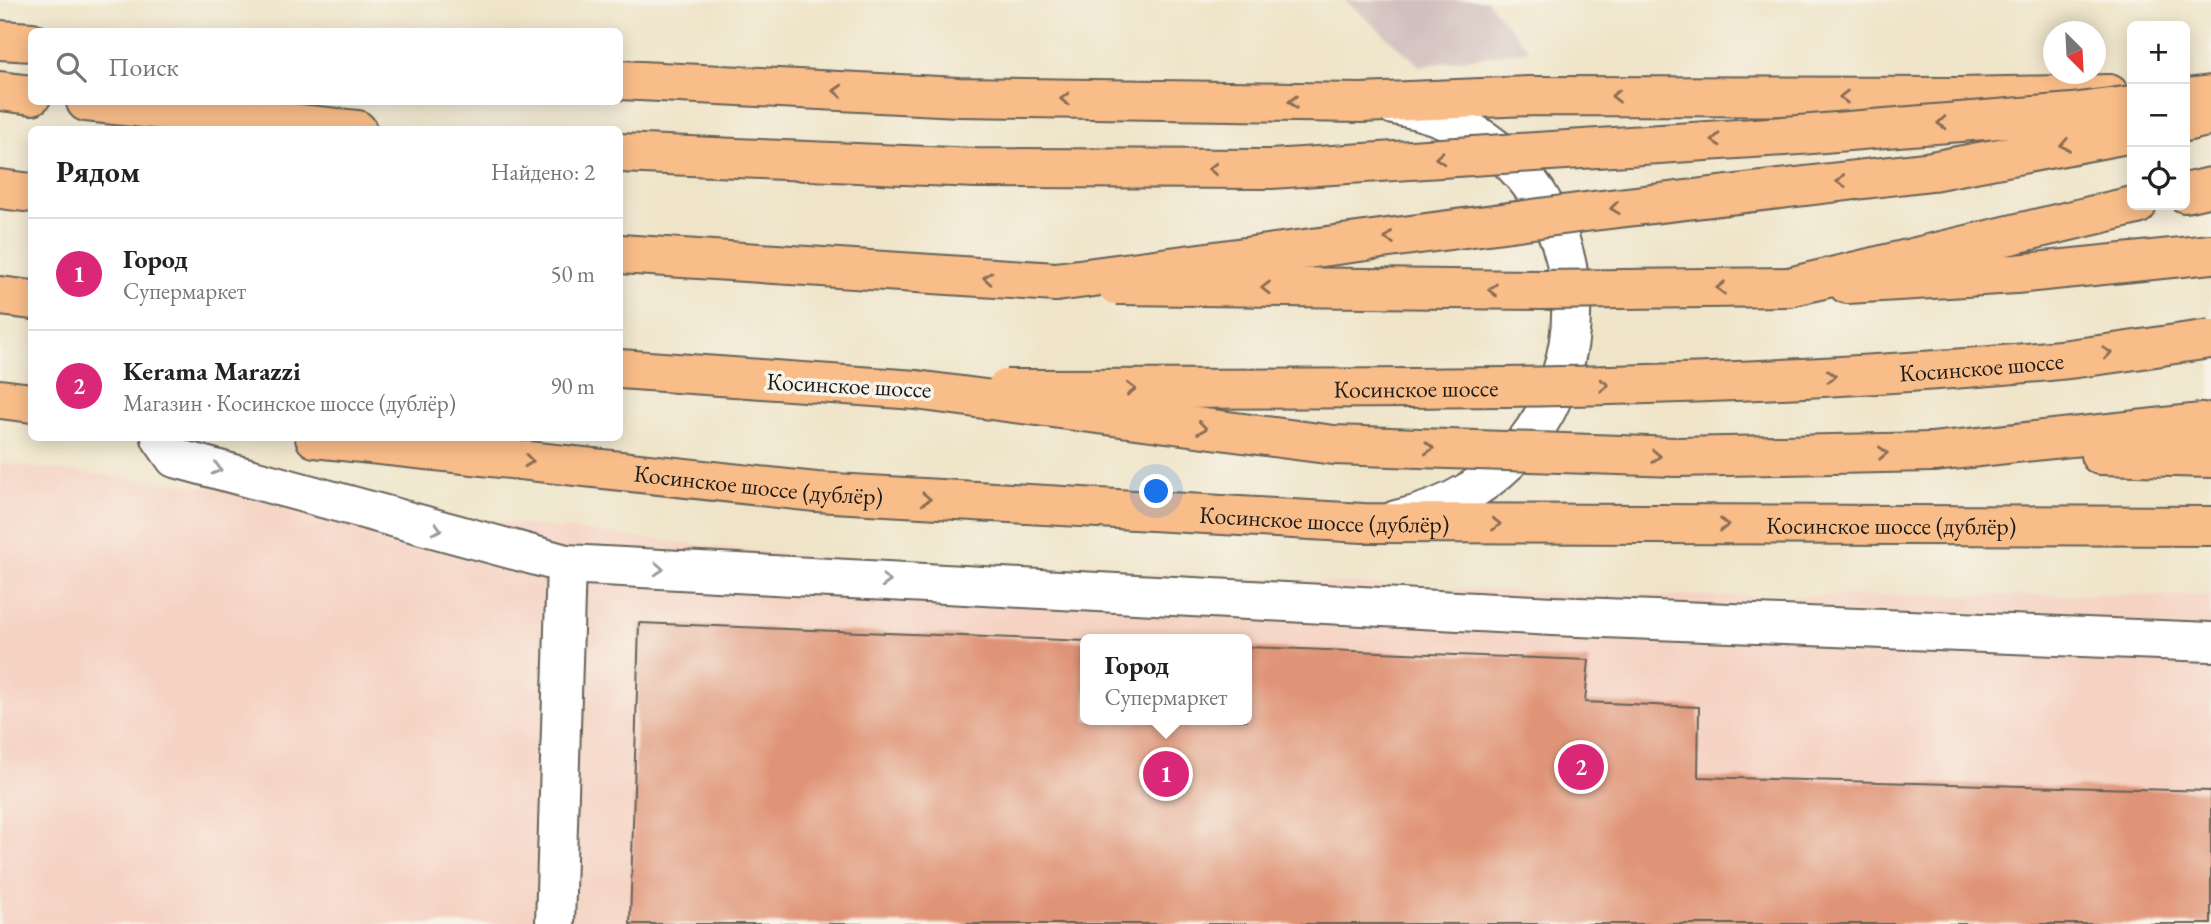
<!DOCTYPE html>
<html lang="ru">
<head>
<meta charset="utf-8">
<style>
  body { margin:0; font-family:"EB Garamond",serif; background:#f6f6f6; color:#222 }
  .controls { position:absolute; right:21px; top:21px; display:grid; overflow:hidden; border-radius:10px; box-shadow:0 4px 18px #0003 }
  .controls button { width:63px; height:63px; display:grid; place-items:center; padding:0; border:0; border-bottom:2px solid #e0e0e0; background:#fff; color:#222; font:35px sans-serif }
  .compass { position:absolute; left:2043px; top:21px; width:63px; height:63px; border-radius:50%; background:#fff; box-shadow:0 4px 18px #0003; rotate:156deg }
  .you { position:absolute; left:1157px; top:492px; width:24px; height:24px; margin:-18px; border:5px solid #fff; border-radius:50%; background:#1a73e8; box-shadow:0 0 0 10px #1a73e833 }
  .badge { display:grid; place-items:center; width:46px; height:46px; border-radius:50%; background:#db2777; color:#fff; font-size:23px; font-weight:700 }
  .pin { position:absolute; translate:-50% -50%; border:4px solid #fff; box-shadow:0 2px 7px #0006 }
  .popup { position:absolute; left:1080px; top:634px; width:172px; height:91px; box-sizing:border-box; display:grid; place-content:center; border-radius:10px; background:#fff; filter:drop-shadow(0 2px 5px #0005); font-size:23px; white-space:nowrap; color:#767676 }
  .popup b { font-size:26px; color:#222 }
  .popup::after { content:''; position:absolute; left:50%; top:100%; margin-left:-14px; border:14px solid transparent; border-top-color:#fff }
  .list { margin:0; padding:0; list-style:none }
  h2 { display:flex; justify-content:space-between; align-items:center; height:91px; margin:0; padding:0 28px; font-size:30px }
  h2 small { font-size:23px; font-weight:400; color:#767676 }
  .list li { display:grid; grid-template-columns:46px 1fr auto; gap:21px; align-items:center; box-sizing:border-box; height:112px; padding:0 28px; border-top:2px solid #e0e0e0 }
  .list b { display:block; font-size:26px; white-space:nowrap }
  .list p { margin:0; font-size:23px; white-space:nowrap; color:#767676 }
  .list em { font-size:23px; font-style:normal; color:#767676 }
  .icon { flex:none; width:38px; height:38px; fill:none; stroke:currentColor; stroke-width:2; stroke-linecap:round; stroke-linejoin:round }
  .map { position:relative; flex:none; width:2211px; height:924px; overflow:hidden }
  .search { position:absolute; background:#fff; box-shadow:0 4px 18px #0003; left:28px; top:28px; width:595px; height:77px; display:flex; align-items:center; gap:18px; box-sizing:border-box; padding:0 24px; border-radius:10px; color:#767676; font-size:26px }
  .panel { position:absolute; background:#fff; box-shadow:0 4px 18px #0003; left:28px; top:126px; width:595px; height:315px; border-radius:10px }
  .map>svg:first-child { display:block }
</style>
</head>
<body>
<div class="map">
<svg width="2211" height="924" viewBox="0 0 2211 924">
  <rect width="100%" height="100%" fill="#f7f3e8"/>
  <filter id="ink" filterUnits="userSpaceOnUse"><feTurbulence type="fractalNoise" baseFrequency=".0143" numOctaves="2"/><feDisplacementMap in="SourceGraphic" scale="14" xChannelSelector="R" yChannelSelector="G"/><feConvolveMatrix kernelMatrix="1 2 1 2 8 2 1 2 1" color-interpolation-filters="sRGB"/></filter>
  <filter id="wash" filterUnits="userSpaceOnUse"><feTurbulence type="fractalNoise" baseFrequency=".00686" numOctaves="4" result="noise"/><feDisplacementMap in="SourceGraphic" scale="28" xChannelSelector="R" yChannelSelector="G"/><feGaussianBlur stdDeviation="1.57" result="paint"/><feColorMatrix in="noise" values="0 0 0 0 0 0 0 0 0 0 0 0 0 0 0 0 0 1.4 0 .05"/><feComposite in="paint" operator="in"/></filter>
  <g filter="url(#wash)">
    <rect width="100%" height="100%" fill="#efe4c8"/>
    <path fill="#f5d2c2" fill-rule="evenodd" d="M0 463 814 558 1618 596 2211 595V924H0ZM1086 639H1246V720H1086Z"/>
    <path fill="#d1bfbd" d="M1345 0H1486L1529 50 1420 66Z"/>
    <g id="blocks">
      <path fill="#e09477" d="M639 623 1086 641V720H1246V647L1589 660 1585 702 1699 707 1698 777 2211 791V924H630Z"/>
    </g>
  </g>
  <g filter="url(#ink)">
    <use href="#blocks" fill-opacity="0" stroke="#666258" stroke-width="2"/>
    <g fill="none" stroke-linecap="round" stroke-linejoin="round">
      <g stroke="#666258" stroke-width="42">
        <path id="minor" d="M1394 105C1629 144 1631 469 1396 520
          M161 438 175 458 566 564 1553 616 2211 642
          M555 924 566 564"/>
      </g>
      <g stroke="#666258" stroke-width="42">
        <g id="major">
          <path d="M0 40 32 42"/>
          <path d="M620 80 959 97 1361 103 1529 96 1960 97 2109 94"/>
          <path d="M0 91 32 95"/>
          <path d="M2185 98 2211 95"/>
          <path d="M86 102 357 130"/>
          <path d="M1847 284 2016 274 2211 254"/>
          <path d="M0 399 32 403"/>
          <path id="s1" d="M315 438 816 492 1363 523 2211 526"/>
        </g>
      </g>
      <g stroke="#666258" stroke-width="42">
        <path id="highway" d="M2185 122 2211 116
          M0 189 32 193
          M2185 193 2211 187
          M620 254 1056 282
          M1789 287 2137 205
          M0 296 32 300
          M620 369 916 390
          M1933 452 2211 422
          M2100 455 2211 458"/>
      </g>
      <use href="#minor" stroke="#fff" stroke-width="38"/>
      <use href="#major" stroke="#f9bd89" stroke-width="38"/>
      <use href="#highway" stroke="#f9bd89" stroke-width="38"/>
      <g stroke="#666258" stroke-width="42" stroke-linecap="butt">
        <g id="major-bridge">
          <path d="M620 153 976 168 1271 169 1799 135 2072 113 2132 105"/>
          <path d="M1116 285 1543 290 1789 287"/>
          <path id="s2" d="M1006 389C1353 388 1702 393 2049 361 2103 356 2157 346 2211 339"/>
        </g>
      </g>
      <g stroke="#666258" stroke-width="42" stroke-linecap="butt">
        <path id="highway-bridge" d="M1056 282 1593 211 1932 171 2132 133
          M916 390 1334 445 1676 457 1933 452"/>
      </g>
      <use href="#major-bridge" stroke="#f9bd89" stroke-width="38"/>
      <use href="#highway-bridge" stroke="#f9bd89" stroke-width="38"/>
    </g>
    <defs><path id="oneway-chevron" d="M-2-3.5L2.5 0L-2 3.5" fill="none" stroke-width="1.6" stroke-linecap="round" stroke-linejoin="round" transform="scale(1.75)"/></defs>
    <g stroke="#8a6c52">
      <use href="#oneway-chevron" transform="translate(838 91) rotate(-177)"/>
      <use href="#oneway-chevron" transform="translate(1616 96) rotate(-180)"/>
      <use href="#oneway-chevron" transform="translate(1844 97) rotate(-180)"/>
      <use href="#oneway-chevron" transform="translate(1065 99) rotate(-179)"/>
      <use href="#oneway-chevron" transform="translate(1293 102) rotate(-179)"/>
      <use href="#oneway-chevron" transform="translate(1942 123) rotate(175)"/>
      <use href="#oneway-chevron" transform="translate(1716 140) rotate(176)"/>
      <use href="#oneway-chevron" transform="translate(2065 145) rotate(169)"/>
      <use href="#oneway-chevron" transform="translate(1440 158) rotate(176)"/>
      <use href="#oneway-chevron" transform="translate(1213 169) rotate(-180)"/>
      <use href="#oneway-chevron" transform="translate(1841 181) rotate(173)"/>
      <use href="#oneway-chevron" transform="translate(1615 208) rotate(173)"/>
      <use href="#oneway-chevron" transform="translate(1389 238) rotate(172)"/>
      <use href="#oneway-chevron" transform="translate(988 278) rotate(-176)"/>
      <use href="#oneway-chevron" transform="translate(1266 288) rotate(-180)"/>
      <use href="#oneway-chevron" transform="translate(1721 288) rotate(179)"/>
      <use href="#oneway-chevron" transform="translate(1493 290) rotate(-180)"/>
      <use href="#oneway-chevron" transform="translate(2107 353) rotate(-8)"/>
      <use href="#oneway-chevron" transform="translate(1831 376) rotate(-4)"/>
      <use href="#oneway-chevron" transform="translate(1604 385) rotate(-2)"/>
      <use href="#oneway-chevron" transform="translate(1131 389)"/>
      <use href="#oneway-chevron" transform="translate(1202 428) rotate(8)"/>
      <use href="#oneway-chevron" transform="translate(1429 448) rotate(2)"/>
      <use href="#oneway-chevron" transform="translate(1883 453) rotate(-1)"/>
      <use href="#oneway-chevron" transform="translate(1656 456) rotate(2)"/>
      <use href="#oneway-chevron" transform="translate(529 461) rotate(6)"/>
      <use href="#oneway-chevron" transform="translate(926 499) rotate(3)"/>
      <use href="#oneway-chevron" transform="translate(1496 524)"/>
      <use href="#oneway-chevron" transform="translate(1724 525)"/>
    </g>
    <g stroke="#999">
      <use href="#oneway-chevron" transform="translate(217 469) rotate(15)"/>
      <use href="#oneway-chevron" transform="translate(437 529) rotate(15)"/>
      <use href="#oneway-chevron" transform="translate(659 569) rotate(3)"/>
      <use href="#oneway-chevron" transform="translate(886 581) rotate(3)"/>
    </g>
  </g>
  <g text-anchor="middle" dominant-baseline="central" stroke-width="7" stroke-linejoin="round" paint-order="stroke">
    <g font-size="24" fill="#1c1c1c" stroke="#f7f3e8">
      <text stroke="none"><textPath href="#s2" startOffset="976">Косинское шоссе</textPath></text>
      <text transform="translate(849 385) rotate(3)">Косинское шоссе</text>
      <text stroke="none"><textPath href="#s2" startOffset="410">Косинское шоссе</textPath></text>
      <text stroke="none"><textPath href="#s1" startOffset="446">Косинское шоссе (дублёр)</textPath></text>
      <text stroke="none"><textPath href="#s1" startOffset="1013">Косинское шоссе (дублёр)</textPath></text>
      <text stroke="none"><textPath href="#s1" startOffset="1580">Косинское шоссе (дублёр)</textPath></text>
    </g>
  </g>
</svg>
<div class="controls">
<button>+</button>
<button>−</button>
<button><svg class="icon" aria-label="locate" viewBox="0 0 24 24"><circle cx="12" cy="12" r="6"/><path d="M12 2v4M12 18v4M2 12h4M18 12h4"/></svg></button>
</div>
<svg class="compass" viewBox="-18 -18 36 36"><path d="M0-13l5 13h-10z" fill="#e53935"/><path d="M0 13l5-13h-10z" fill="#767676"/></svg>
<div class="you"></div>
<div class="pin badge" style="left:1166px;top:774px">1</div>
<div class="popup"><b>Город</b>Супермаркет</div>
<div class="pin badge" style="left:1581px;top:767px">2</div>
<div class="search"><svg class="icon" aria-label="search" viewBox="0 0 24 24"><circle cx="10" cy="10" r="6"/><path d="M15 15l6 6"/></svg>Поиск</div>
<section class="panel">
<h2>Рядом<small>Найдено: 2</small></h2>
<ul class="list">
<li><span class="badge">1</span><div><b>Город</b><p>Супермаркет</p></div><em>50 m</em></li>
<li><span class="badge">2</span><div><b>Kerama Marazzi</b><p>Магазин · Косинское шоссе (дублёр)</p></div><em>90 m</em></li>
</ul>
</section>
</div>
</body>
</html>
